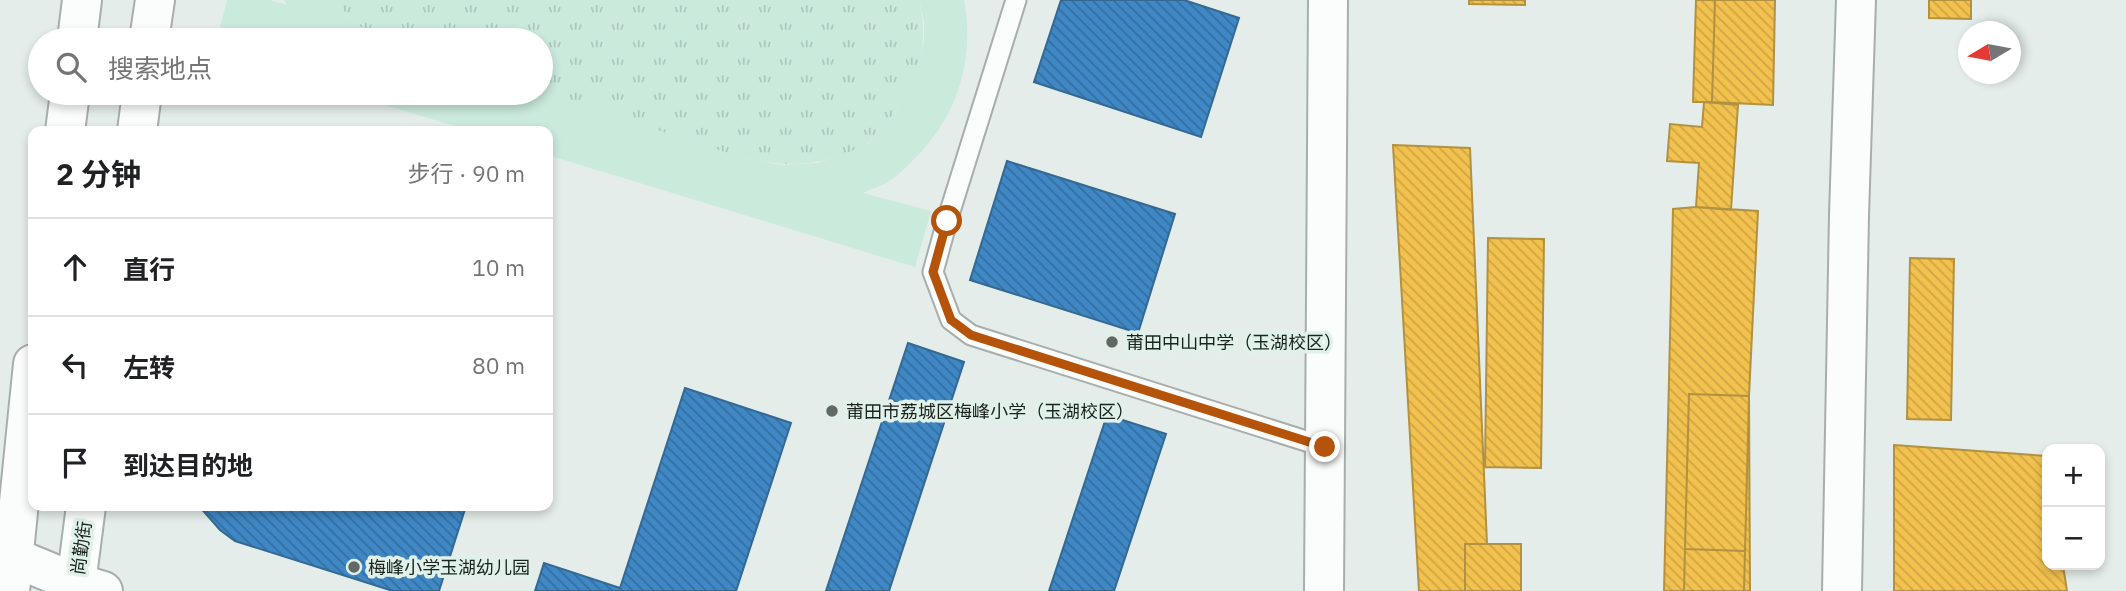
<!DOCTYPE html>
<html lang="zh">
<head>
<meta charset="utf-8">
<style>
  body { margin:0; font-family:"IBM Plex Sans","Noto Sans SC",sans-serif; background:#f2f2f2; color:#202124 }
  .controls { position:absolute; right:21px; bottom:21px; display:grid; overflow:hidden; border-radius:14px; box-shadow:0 4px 10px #0003 }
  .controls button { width:63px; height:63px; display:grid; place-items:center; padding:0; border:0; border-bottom:2px solid #e0e0e0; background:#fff; color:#202124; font:35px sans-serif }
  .compass { position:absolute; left:1958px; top:21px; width:63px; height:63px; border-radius:50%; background:#fff; box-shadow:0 4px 10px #0003; rotate:260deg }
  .stop { position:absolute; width:21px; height:21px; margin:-16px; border:5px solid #b45309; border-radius:50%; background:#fff }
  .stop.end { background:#b45309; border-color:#fff; box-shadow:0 2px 7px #0008 }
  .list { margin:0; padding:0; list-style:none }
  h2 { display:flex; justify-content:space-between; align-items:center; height:91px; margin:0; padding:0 28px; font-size:30px }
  h2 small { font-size:23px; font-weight:400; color:#757577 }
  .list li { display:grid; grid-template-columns:46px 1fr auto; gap:21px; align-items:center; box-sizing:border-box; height:98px; padding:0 28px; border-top:2px solid #e0e0e0 }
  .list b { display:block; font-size:26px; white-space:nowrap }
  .list em { font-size:23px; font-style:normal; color:#757577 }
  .icon { flex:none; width:38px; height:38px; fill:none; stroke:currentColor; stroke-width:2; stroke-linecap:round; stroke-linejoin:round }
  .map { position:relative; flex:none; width:2126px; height:591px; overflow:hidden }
  .search { position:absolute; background:#fff; box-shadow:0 4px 10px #0003; left:28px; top:28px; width:525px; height:77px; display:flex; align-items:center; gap:18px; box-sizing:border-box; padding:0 24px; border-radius:38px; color:#757577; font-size:26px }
  .panel { position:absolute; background:#fff; box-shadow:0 4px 10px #0003; left:28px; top:126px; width:525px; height:385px; border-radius:14px }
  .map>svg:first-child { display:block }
</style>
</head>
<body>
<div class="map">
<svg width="2126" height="591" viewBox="0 0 2126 591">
  <defs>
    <pattern id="grass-tufts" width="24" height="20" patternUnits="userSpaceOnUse" patternTransform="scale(1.75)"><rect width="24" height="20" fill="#caeadc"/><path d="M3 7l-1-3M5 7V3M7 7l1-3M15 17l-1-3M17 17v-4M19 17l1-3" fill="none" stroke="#adc8bc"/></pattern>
    <pattern id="homes-back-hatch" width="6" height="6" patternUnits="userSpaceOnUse" patternTransform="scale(1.75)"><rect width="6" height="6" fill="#f2c14e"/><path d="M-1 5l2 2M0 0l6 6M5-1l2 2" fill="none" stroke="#cfa644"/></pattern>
    <pattern id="schools-back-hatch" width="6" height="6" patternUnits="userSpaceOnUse" patternTransform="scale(1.75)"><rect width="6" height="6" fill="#3f88c5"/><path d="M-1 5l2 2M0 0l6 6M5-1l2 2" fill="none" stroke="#346f9f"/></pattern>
  </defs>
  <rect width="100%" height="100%" fill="#e4ede9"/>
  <path fill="url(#grass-tufts)" d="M334 0H919C928 42 922 71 898 106 893 113 889 122 883 129 871 144 853 153 834 158 774 174 729 154 673 136 629 121 585 107 541 92V40H386L357 25Z"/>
  <path fill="#caeadc" d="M227 0H270L287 5 284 0H334L357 25 386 40H217Z
    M919 0H964C975 59 958 115 916 157 907 166 898 176 888 182 880 187 871 189 863 193L931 211 915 267 548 155V131H471L346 93 541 92 743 158 781 165 817 163 840 156 869 143 884 128 904 97 920 60 924 40V21Z"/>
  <path fill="url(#homes-back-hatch)" stroke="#b29140" stroke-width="2" d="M1469 0H1525V5L1469 4Z
    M1696 0H1715L1712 102H1693Z
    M1715 0H1775L1773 105 1712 102Z
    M1929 0H1971V19L1929 18Z
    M1704 102 1738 105 1731 210 1696 207 1699 163 1667 161 1670 124 1702 127Z
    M1393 145 1470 148 1487 544H1465V591H1419Z
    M1696 207 1758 211 1749 396 1750 591H1664L1673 209Z
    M1488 238 1544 239 1541 468 1485 467Z
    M1910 258 1954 259 1951 420 1907 419Z
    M1689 394 1749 396 1745 551 1685 549Z
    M1894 445 2047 456V565H2063L2067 591H1894Z
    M1465 544H1521V591H1465Z
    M1685 549 1745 551 1744 591H1684Z"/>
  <path fill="url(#schools-back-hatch)" stroke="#346993" stroke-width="2" d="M1061 0H1184L1239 18 1201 137 1034 82Z
    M1007 161 1175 214 1138 333 970 280Z
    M908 343 964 362 889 591H826Z
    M685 388 791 423 736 591H535L544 563 620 588Z
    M1107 415 1166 434 1114 591H1049Z
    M199 506H363L376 510 377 506H466L439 591H393L235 541 220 530Z"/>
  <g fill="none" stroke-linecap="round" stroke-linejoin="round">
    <g stroke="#a7aeab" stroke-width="23">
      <path id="lane" d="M1016 0 947 221 933 272 951 320 971 335 1325 447"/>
    </g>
    <g stroke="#a7aeab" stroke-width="42">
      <path id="street" d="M13 557 76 583 103 591
        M1324 591 1328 0
        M1842 591 1849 215 1856 0"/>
    </g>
    <g stroke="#a7aeab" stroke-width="42">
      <path id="secondary" d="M77 40 82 0
        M149 40 155 0
        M65 131 70 93
        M137 131 142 93
        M10 591 33 364
        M75 591 86 506"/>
    </g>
    <use href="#lane" stroke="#fbfcfc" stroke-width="19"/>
    <use href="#street" stroke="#fbfcfc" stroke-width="38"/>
    <use href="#secondary" stroke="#fbfcfc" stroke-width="38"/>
  </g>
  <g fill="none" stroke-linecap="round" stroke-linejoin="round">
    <path stroke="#b45309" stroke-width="9" d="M947 221 933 272 951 320 971 335 1325 447"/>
  </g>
  <g fill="#616966" stroke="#e0f1e9" stroke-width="2.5">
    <circle cx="1112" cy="342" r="7"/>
    <circle cx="832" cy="411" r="7"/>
    <circle cx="354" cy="567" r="7"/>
  </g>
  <g text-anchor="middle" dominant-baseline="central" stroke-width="7" stroke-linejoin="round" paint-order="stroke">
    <g font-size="18" fill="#1b221f" stroke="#e0f1e9" text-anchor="start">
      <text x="1126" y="342">莆田中山中学（玉湖校区）</text>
      <text x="846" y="411">莆田市荔城区梅峰小学（玉湖校区）</text>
      <text x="368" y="567">梅峰小学玉湖幼儿园</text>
    </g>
    <g font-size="18" fill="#1b221f" stroke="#e0f1e9">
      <text transform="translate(81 548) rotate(-82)">尚勤街</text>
    </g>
  </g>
</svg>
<div class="controls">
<button>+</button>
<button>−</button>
</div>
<svg class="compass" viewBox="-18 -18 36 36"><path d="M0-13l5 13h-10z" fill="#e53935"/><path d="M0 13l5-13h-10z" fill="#757577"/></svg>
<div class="stop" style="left:947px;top:221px"></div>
<div class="stop end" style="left:1325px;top:447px"></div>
<div class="search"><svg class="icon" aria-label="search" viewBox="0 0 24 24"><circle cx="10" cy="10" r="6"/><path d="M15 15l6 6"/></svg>搜索地点</div>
<section class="panel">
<h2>2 分钟<small>步行 · 90 m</small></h2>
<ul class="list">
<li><svg class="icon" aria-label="ahead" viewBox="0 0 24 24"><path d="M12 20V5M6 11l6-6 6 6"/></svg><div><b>直行</b></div><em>10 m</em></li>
<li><svg class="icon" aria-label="left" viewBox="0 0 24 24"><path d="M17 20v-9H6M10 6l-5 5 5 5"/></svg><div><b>左转</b></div><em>80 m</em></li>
<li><svg class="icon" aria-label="arrive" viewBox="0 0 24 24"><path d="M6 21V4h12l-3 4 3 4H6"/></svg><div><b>到达目的地</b></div></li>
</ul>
</section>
</div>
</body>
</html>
